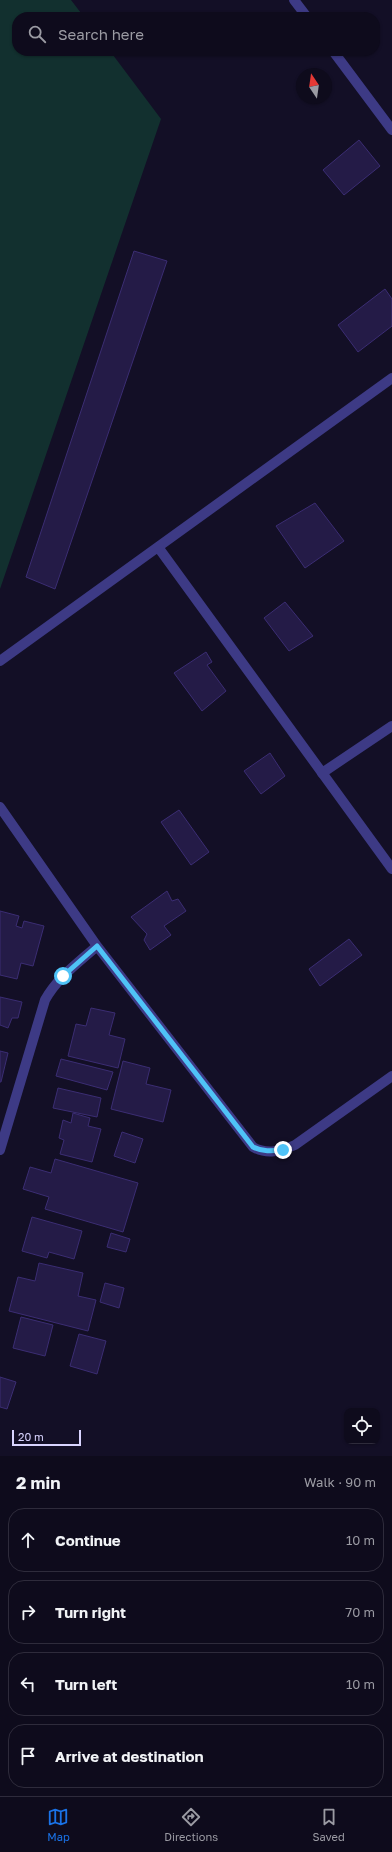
<!DOCTYPE html>
<html lang="en">
<head>
<meta charset="utf-8">
<style>
  body { margin:0; font-family:"Golos Text",sans-serif; background:#1c1929; color:#f1f3f6 }
  .controls { position:absolute; right:12px; bottom:12px; display:grid; overflow:hidden; border-radius:8px; box-shadow:0 1px 3px #0004 }
  .controls button { width:36px; height:36px; display:grid; place-items:center; padding:0; border:0; border-bottom:1px solid #2e2b3b; background:#0e0b1c; color:#f1f3f6; font:20px sans-serif }
  .compass { position:absolute; left:296px; top:68px; width:36px; height:36px; border-radius:50%; background:#0e0b1c; box-shadow:0 1px 3px #0004; rotate:347deg }
  .scale { position:absolute; left:12px; bottom:10px; width:69px; box-sizing:border-box; padding-left:4px; border:2px solid #d9d4ff; border-top:0; font-size:11px; line-height:14px; white-space:nowrap; color:#d9d4ff; -webkit-text-stroke:3px #130f26; paint-order:stroke }
  .stop { position:absolute; width:12px; height:12px; margin:-9px; border:3px solid #4fc3f7; border-radius:50%; background:#fff }
  .stop.end { background:#4fc3f7; border-color:#fff; box-shadow:0 1px 4px #0008 }
  .list { margin:0; padding:0; list-style:none }
  h2 { display:flex; justify-content:space-between; align-items:center; height:52px; margin:0; padding:0 16px; font-size:17px }
  h2 small { font-size:13px; font-weight:400; color:#9b9ba3 }
  .list li { display:grid; grid-template-columns:26px 1fr auto; gap:12px; align-items:center; box-sizing:border-box; height:64px; margin:0 8px 8px; padding:0 8px; border:1px solid #2e2b3b; border-radius:16px }
  .list b { display:block; font-size:15px; white-space:nowrap }
  .list em { font-size:13px; font-style:normal; color:#9b9ba3 }
  .icon { flex:none; width:22px; height:22px; fill:none; stroke:currentColor; stroke-width:2; stroke-linecap:round; stroke-linejoin:round }
  .map { position:relative; flex:none; width:392px; height:1456px; overflow:hidden }
  .search { position:absolute; background:#0e0b1c; box-shadow:0 1px 3px #0004; left:12px; right:12px; top:12px; height:44px; display:flex; align-items:center; gap:10px; box-sizing:border-box; padding:0 14px; border-radius:16px; color:#9b9ba3; font-size:15px }
  .sheet { height:340px; background:#0e0b1c }
  nav { display:flex; justify-content:space-around; align-items:center; box-sizing:border-box; height:56px; border-top:1px solid #2e2b3b; background:#0e0b1c; font-size:11px; color:#9b9ba3 }
  nav a { display:grid; justify-items:center; gap:2px }
  nav .on { color:#1a73e8 }
  .map>svg:first-child { display:block }
</style>
</head>
<body>
<div class="map">
<svg width="392" height="1456" viewBox="0 0 392 1456">
  <rect width="100%" height="100%" fill="#130f26"/>
  <path fill="#12302f" d="M0 0H71L84 17H17V51H110L161 119 0 589Z"/>
  <path fill="#241b47" stroke="#3b2d73" d="M359 140 380 166 344 195 323 170Z
    M134 251 167 261 55 589 26 577Z
    M385 289 392 299V326L358 352 338 325Z
    M315 503 344 541 305 568 276 526Z
    M285 602 313 636 289 651 264 618Z
    M206 652 212 662 207 665 226 691 202 711 174 673Z
    M270 753 285 776 261 794 244 771Z
    M179 810 209 852 191 865 161 822Z
    M167 891 172 901 178 899 186 911 164 926 171 935 150 950 144 940 147 934 131 917Z
    M0 911 19 916 16 926 22 928 24 921 44 926 33 966 21 963 17 979 0 975Z
    M349 939 362 955 320 986 309 969Z
    M0 997 22 1002 18 1018H12L8 1028 0 1025Z
    M91 1008 115 1013 109 1035 125 1039 118 1068 68 1056 76 1024 86 1026Z
    M0 1051 8 1053 1 1082H0Z
    M61 1059 113 1072 107 1090 56 1076Z
    M123 1061 150 1068 146 1084 171 1090 163 1122 111 1109Z
    M58 1088 101 1098 97 1117 53 1108Z
    M73 1113 90 1118 88 1126 101 1129 92 1162 60 1154 64 1140 59 1138 63 1120 71 1123Z
    M122 1132 143 1139 135 1163 114 1156Z
    M55 1159 138 1183 123 1232 45 1209 49 1197 23 1189 30 1167 51 1173Z
    M32 1217 82 1231 74 1259 49 1252 47 1258 22 1251Z
    M111 1233 130 1239 126 1252 107 1247Z
    M39 1263 83 1273 78 1296 96 1300 88 1331 9 1311 18 1277 35 1281Z
    M105 1283 124 1288 119 1308 100 1302Z
    M21 1317 53 1325 45 1356 13 1348Z
    M79 1334 106 1341 97 1374 70 1366Z
    M0 1377 16 1382 7 1409 0 1407Z"/>
  <g fill="none" stroke-linecap="round" stroke-linejoin="round">
    <path stroke="#3d3a85" stroke-width="10" d="M322 773 392 726"/>
    <path stroke="#3d3a85" stroke-width="10" d="M294 0 307 17
      M333 51 392 130
      M158 547 392 869
      M0 661 392 378
      M0 807 97 946 253 1147C267 1155 281 1151 295 1145L392 1076
      M0 1150 45 1000C58 977 78 963 97 946"/>
  </g>
  <g fill="none" stroke-linecap="round" stroke-linejoin="round">
    <path stroke="#4fc3f7" stroke-width="5" d="M63 976 97 946 253 1147C263 1152 272 1151 283 1150"/>
  </g>
</svg>
<div class="controls">
<button><svg class="icon" aria-label="locate" viewBox="0 0 24 24"><circle cx="12" cy="12" r="6"/><path d="M12 2v4M12 18v4M2 12h4M18 12h4"/></svg></button>
</div>
<svg class="compass" viewBox="-18 -18 36 36"><path d="M0-13l5 13h-10z" fill="#e53935"/><path d="M0 13l5-13h-10z" fill="#9b9ba3"/></svg>
<div class="scale">20 m</div>
<div class="stop" style="left:63px;top:976px"></div>
<div class="stop end" style="left:283px;top:1150px"></div>
<div class="search"><svg class="icon" aria-label="search" viewBox="0 0 24 24"><circle cx="10" cy="10" r="6"/><path d="M15 15l6 6"/></svg>Search here</div>
</div>
<section class="sheet">
<h2>2 min<small>Walk · 90 m</small></h2>
<ul class="list">
<li><svg class="icon" aria-label="ahead" viewBox="0 0 24 24"><path d="M12 20V5M6 11l6-6 6 6"/></svg><div><b>Continue</b></div><em>10 m</em></li>
<li><svg class="icon" aria-label="right" viewBox="0 0 24 24"><path d="M7 20v-9h11M14 6l5 5-5 5"/></svg><div><b>Turn right</b></div><em>70 m</em></li>
<li><svg class="icon" aria-label="left" viewBox="0 0 24 24"><path d="M17 20v-9H6M10 6l-5 5 5 5"/></svg><div><b>Turn left</b></div><em>10 m</em></li>
<li><svg class="icon" aria-label="arrive" viewBox="0 0 24 24"><path d="M6 21V4h12l-3 4 3 4H6"/></svg><div><b>Arrive at destination</b></div></li>
</ul>
</section>
<nav>
<a class="on"><svg class="icon" aria-label="map" viewBox="0 0 24 24"><path d="M3 6l6-2 6 2 6-2v14l-6 2-6-2-6 2zM9 4v14M15 6v14"/></svg>Map</a>
<a><svg class="icon" aria-label="directions" viewBox="0 0 24 24"><path d="M12 3l9 9-9 9-9-9zM9 14v-3h6M13 9l2 2-2 2"/></svg>Directions</a>
<a><svg class="icon" aria-label="saved" viewBox="0 0 24 24"><path d="M7 4h10v16l-5-4-5 4z"/></svg>Saved</a>
</nav>
</body>
</html>
